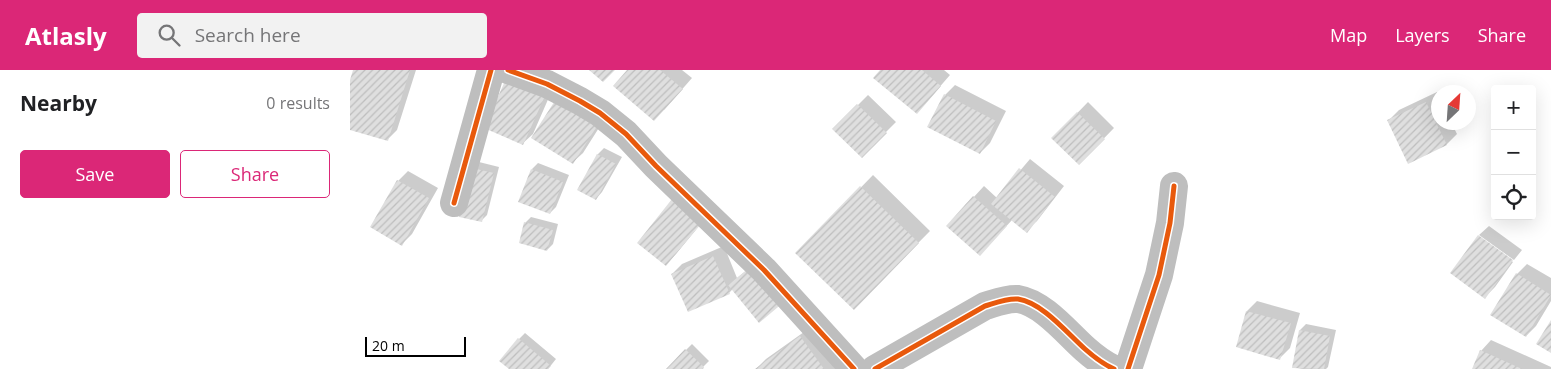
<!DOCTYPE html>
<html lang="en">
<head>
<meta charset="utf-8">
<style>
  body { margin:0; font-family:"Open Sans",sans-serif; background:#f2f2f2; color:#202124 }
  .controls { position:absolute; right:15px; top:15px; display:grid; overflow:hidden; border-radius:5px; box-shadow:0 5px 20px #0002 }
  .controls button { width:45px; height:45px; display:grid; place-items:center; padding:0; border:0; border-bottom:1px solid #e0e0e0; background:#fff; color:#202124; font:25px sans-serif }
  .compass { position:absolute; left:1081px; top:15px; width:45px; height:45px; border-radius:50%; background:#fff; box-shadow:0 5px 20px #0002; rotate:25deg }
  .scale { position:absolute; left:15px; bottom:12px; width:101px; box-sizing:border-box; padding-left:5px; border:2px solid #000; border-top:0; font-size:14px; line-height:18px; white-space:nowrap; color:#000; -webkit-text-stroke:4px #fff; paint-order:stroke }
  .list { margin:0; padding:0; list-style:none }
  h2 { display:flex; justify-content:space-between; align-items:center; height:65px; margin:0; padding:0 20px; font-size:21px }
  h2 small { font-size:16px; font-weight:400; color:#757577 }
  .actions { display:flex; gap:10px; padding:15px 20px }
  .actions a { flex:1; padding:11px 0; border:1px solid #db2777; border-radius:5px; text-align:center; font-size:18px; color:#db2777 }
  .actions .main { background:#db2777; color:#fff }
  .icon { flex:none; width:28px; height:28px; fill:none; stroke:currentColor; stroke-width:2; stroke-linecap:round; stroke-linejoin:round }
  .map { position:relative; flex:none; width:1201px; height:299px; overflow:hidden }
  header { display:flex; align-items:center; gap:30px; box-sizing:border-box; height:70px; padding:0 25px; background:#db2777; color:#fff }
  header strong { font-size:24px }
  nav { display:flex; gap:28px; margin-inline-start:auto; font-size:18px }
  .search { width:350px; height:45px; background:#f2f2f2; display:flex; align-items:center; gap:12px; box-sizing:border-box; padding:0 18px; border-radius:5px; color:#757577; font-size:19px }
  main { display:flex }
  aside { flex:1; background:#fff }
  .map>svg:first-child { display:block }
</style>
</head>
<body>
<header>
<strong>Atlasly</strong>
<div class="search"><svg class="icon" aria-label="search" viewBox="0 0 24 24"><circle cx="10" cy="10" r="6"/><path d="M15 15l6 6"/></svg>Search here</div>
<nav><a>Map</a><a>Layers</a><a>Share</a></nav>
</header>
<main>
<aside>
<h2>Nearby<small>0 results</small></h2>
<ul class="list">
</ul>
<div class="actions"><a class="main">Save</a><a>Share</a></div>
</aside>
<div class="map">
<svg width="1201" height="299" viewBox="0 0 1201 299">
  <defs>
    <pattern id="building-hatch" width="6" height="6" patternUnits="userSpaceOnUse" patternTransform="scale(1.25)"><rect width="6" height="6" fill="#dfdfdf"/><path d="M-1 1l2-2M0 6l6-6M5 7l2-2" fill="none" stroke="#bebebe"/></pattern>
  </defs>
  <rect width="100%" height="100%" fill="#fff"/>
  <path fill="#0003" d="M4 0H66L47 60 37 70 0 59V14Z
    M279 0H332L342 8 314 40Z
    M531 0H594L600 5 567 43Z
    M156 12 203 18 183 64 172 74Z
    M605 15 656 41 640 73 630 83 595 25Z
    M219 16 259 42 233 83 222 93Z
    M1087 22 1088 26V52H1101L1107 64 1097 74 1058 92 1038 51 1049 40Z
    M518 25 546 52 512 86 484 59Z
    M738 32 764 58 729 94 703 68Z
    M254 78 272 87 252 122 246 129 229 119 248 84Z
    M680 89 714 116 687 151 676 161 662 150 640 174 598 155 634 116 647 128Z
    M129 92 149 97 137 145 131 151 123 98Z
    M188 93 219 105 206 137 200 143 182 99Z
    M58 101 88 118 62 164 52 174 48 111Z
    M523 105 580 161 504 238 447 183Z
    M365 137 326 184 316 194Z
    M181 147 208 154 203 174 197 180 175 153Z
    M1139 156 1172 180 1164 190 1129 165Z
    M1128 167 1163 192 1145 217 1135 227Z
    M374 176 387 208 414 186 379 223 322 204 332 194Z
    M1177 194 1201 208V231L1186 256 1176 266 1167 204Z
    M907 231 950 243 940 278 930 288 888 277 897 241Z
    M956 254 986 260 978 297 976 299H952L943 297 950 260Z
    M461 257 491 299H406L416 289Z
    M175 263 206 289 198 299H161L169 269Z
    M1141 270 1201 297V299H1123L1131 281Z
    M342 274 359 291 351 299H317Z"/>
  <path fill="url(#building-hatch)" d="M3 0H60L38 71 0 60V10Z
    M239 0H265L253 12Z
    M277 0H310L333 19 304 51 263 16Z
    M530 0H572L591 16 567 44 523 8Z
    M155 11 194 28 173 75 134 58Z
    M594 24 646 51 630 84 577 57Z
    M208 26 249 53 223 94 181 68Z
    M1076 32 1097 75 1058 94 1037 50Z
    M507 34 537 63 512 88 482 59Z
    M727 42 755 69 729 95 701 68Z
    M247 84 266 94 246 130 227 120Z
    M122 98 144 103 132 152 109 147Z
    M669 98 705 127 677 163 641 134Z
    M181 99 213 112 200 144 168 132Z
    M47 110 79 128 52 176 20 157Z
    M510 116 569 173 504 240 445 183Z
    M326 124 355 148 316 196 287 173Z
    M623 126 657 156 630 186 596 156Z
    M174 152 203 160 197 181 169 173Z
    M1128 165 1163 190 1135 229 1100 203Z
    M363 186 380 224 338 242 321 204Z
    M403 195 434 232 409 253 378 215Z
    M1166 203 1201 225 1176 267 1140 245Z
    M896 241 941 253 930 290 886 277Z
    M1201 250V283L1186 274Z
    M949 260 980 266 974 299 942 298Z
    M450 266 474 299H405Z
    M168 268 201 296 198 299H159L149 291Z
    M335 279 354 297 353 299H316Z
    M1130 280 1172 299H1122Z"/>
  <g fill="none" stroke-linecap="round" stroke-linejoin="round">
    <path stroke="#bebebe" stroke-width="28" d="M158 0 197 14 230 31 250 43 276 64 306 96 414 200 504 299
      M104 133 141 0
      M525 299 635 236C645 233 657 228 668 229 693 233 717 263 735 279 744 287 753 294 764 299
      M778 299 809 205 820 153 824 116"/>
    <g stroke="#fff" stroke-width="8">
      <path id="cycleway" d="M158 0 197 14 230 31 250 43 276 64 306 96 414 200 504 299
        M104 133 141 0
        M525 299 635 236C645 233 657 228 668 229 693 233 717 263 735 279 744 287 753 294 764 299
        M778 299 809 205 820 153 824 116"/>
    </g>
    <use href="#cycleway" stroke="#e8590c" stroke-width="5"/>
  </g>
</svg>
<div class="controls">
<button>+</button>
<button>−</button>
<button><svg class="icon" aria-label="locate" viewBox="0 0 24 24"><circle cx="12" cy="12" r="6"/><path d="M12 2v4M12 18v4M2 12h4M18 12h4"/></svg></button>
</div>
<svg class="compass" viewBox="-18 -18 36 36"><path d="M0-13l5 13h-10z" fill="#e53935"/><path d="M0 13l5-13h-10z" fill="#757577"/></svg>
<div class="scale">20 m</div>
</div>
</main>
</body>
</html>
